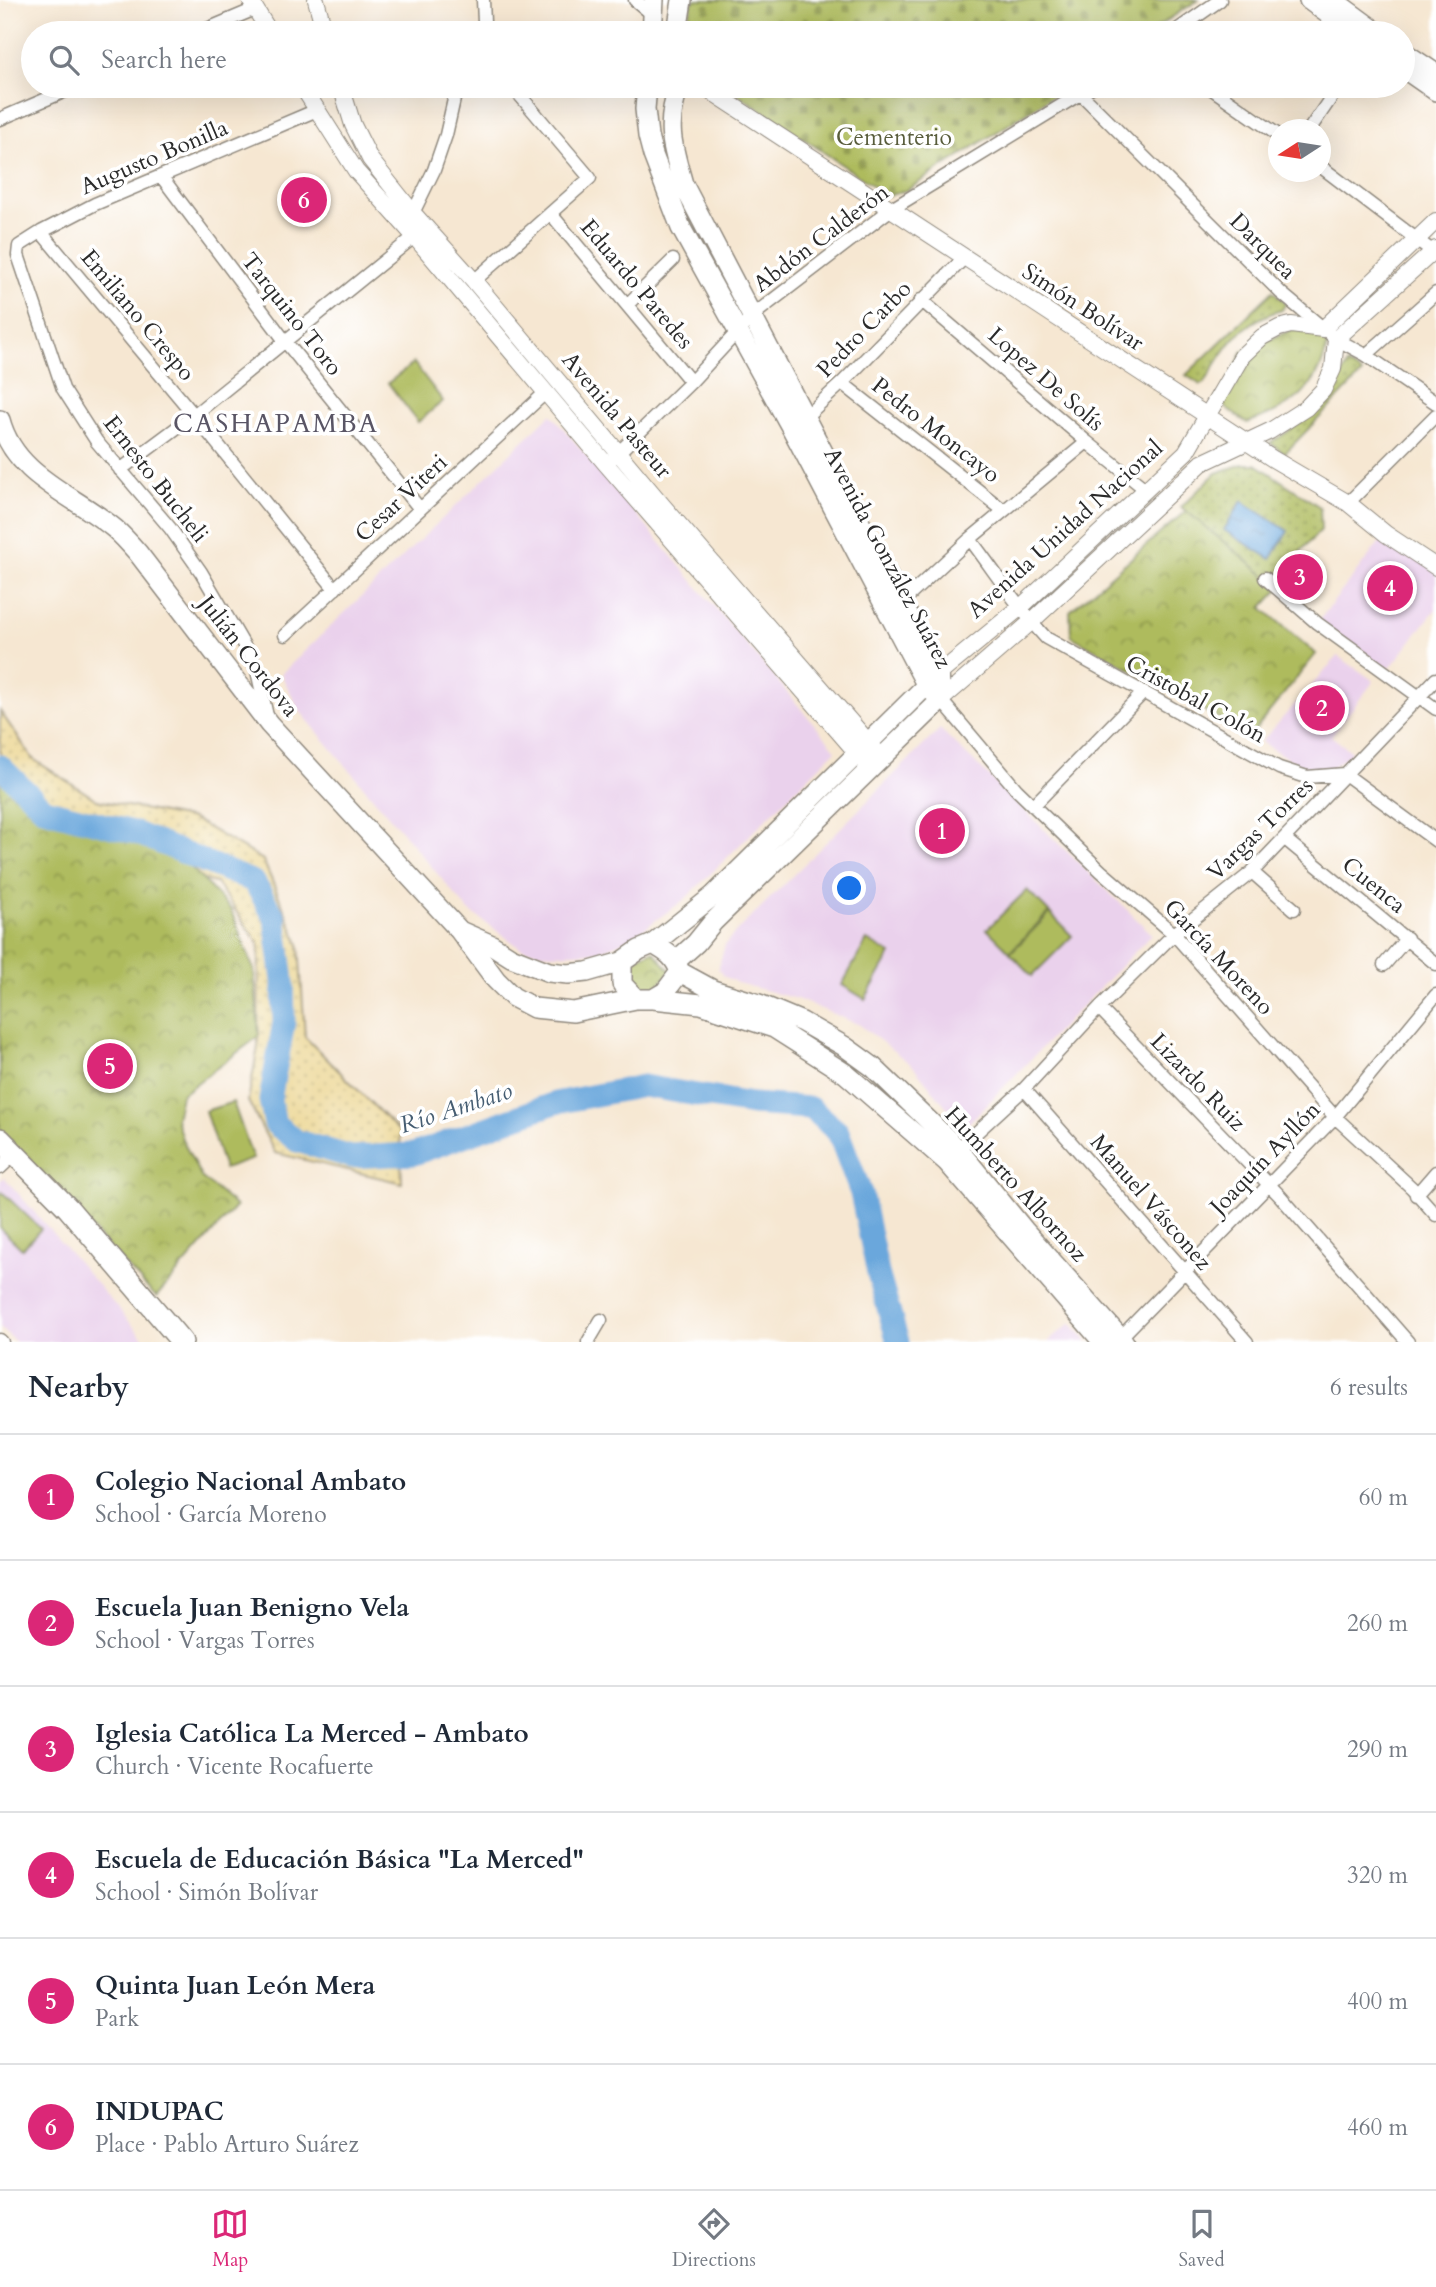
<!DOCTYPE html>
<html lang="en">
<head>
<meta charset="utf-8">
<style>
  body { margin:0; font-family:Cardo,serif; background:#f6f6f7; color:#1f2937 }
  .compass { position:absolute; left:1268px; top:119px; width:63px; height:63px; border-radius:50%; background:#fff; box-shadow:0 7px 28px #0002; rotate:258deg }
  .you { position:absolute; left:850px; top:889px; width:24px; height:24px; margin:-18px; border:5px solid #fff; border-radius:50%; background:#1a73e8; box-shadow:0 0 0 10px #1a73e833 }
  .badge { display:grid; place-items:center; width:46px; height:46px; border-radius:50%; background:#db2777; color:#fff; font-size:23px; font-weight:700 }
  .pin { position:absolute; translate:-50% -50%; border:4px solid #fff; box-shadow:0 2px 7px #0006 }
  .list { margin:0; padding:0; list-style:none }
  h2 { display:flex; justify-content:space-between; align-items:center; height:91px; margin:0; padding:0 28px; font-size:30px }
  h2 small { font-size:23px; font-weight:400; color:#747a83 }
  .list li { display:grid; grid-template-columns:46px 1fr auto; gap:21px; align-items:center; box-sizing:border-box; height:126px; padding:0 28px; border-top:2px solid #e0e1e3 }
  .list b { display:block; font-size:26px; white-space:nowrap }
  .list p { margin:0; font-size:23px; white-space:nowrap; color:#747a83 }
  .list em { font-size:23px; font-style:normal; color:#747a83 }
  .icon { flex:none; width:38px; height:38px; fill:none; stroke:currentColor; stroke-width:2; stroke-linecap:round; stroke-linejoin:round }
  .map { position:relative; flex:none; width:1436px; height:1342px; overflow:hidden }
  .search { position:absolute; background:#fff; box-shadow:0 7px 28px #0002; left:21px; right:21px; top:21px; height:77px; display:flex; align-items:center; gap:18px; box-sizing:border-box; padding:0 24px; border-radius:38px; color:#747a83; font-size:26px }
  .sheet { height:847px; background:#fff }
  nav { display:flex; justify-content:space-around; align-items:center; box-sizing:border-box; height:98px; border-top:2px solid #e0e1e3; background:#fff; font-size:19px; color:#747a83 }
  nav a { display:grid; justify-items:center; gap:4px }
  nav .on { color:#db2777 }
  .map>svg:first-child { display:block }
</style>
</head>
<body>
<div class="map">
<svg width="1436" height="1342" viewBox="0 0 1436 1342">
  <defs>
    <pattern id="grass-dots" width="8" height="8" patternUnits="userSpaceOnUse" patternTransform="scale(1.75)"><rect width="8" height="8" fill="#aebb5d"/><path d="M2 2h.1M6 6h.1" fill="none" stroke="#8e984d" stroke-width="1.8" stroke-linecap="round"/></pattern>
    <pattern id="sand-dots" width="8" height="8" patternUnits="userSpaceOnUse" patternTransform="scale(1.75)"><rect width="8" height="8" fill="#eeda9e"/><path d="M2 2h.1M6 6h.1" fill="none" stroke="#cb8" stroke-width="1.8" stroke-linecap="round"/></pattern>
    <pattern id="cemetery-stones" width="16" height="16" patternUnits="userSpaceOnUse" patternTransform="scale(1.75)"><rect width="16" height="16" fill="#aebb5d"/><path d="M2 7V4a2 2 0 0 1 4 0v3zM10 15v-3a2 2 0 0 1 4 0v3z" fill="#8e984d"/></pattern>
    <pattern id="park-crowns" width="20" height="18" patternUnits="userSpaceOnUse" patternTransform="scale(1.75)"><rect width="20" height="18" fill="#aebb5d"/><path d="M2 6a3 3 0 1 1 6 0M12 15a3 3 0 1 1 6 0" fill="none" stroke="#8e984d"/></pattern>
    <pattern id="water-ripples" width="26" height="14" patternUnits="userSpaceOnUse" patternTransform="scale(1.75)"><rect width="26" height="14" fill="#6ba7dc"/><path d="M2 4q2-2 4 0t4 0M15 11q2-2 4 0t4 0" fill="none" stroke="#5888b3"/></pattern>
  </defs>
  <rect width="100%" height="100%" fill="#fff"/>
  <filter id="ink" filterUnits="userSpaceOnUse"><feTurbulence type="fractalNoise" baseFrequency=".0143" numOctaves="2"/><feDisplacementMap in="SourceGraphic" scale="14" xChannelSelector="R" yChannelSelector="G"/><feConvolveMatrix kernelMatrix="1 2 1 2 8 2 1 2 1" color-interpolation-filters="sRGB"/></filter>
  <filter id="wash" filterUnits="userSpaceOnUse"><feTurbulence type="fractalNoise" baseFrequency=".00686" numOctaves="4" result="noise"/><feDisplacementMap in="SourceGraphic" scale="28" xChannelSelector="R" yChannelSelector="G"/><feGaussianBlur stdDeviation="1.57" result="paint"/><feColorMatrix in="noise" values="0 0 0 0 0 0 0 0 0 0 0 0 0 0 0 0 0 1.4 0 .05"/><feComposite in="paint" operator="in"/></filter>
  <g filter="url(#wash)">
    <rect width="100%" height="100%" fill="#f6e7d2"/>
    <path fill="#ead1ec" d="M551 414 836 750 684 900 631 938 597 952 550 954 522 949 468 910 299 710 281 674Z
      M1386 534 1436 567V609L1387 672 1317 623Z
      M1338 656 1374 681 1331 736 1352 752 1331 768 1312 769 1294 762 1261 742Z
      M940 729 1152 934 964 1128 913 1066 860 1025 797 999 738 983 725 977 718 969 725 945 731 937Z
      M4 1177 147 1342H16L0 1327V1181Z
      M1071 1323 1088 1342H1048Z"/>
    <path fill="url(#grass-dots)" stroke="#6c7344" stroke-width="2" d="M1273 291 1286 303 1282 310C1241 321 1224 348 1205 383L1201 385 1186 375Z
      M1347 364 1362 374 1285 453 1270 443C1303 423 1333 402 1347 364Z
      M1243 464H1256L1320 507 1321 530 1272 581 1181 507 1216 473Z"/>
    <path fill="url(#sand-dots)" stroke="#8c8264" stroke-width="2" d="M0 711 33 759 97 800 193 819 263 860 299 944 305 1037 400 1132 402 1183 275 1153 248 1101 258 1047 259 944 216 883 153 869 0 805Z"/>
    <path fill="url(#cemetery-stones)" stroke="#6c7344" stroke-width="2" d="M693 0H1198L1148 33H692L689 16Z
      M726 86H1068L907 190 888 196Z"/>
    <path fill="url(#park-crowns)" stroke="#6c7344" stroke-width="2" d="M1309 322 1328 340C1321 389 1291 408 1247 423L1220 404 1242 352Z
      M1186 511 1280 588 1262 608 1316 654 1250 736 1071 636 1070 611Z
      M0 778 39 816 133 842 190 866 231 910 254 970 259 1036 181 1095 176 1119 182 1139 201 1177 236 1206 156 1297 0 1132Z
      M653 951 671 971 648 996 629 984 628 962Z"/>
    <path fill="#aebb5d" stroke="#6c7344" stroke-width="2" d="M414 363 443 401 418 422 388 383Z
      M1027 890 1049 912 1010 952 987 929Z
      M1050 913 1072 936 1032 976 1010 953Z
      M867 940 891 954 865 999 842 985Z
      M233 1102 253 1159 224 1169 205 1111Z
      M2 1192 41 1229 22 1249 0 1228V1195Z"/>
    <path fill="url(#water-ripples)" stroke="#4b6984" stroke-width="2" d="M1242 501 1288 531 1271 559 1224 530Z"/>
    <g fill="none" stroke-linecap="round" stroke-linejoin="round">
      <path stroke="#6ba7dc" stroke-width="23" d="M0 766 44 809 136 833 254 882 275 918 283 981 284 1022 270 1100 275 1124 297 1141 351 1157 414 1154 555 1103 643 1086 752 1104 810 1108 838 1132 861 1193 878 1273 898 1342"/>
    </g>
  </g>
  <g filter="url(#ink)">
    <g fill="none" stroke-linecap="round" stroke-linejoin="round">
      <g stroke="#90897e" stroke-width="15">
        <path id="minor" d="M635 0 653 15
          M198 33 255 9
          M481 33 484 22 483 0
          M1173 33 1220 0
          M1208 86 1278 135
          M1080 93 1281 293 1336 339 1366 355 1436 403
          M0 119 77 86
          M1309 130 1339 86
          M1320 166 1436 254
          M161 176 285 341 420 509
          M413 213 434 170 446 135 457 86
          M551 214 691 382
          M41 232 194 415 335 589
          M474 281 590 178 512 86
          M921 300 1087 442 1145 489
          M628 304 673 260
          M1366 355 1436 293
          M842 383 1003 510
          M802 420 842 383 965 257
          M612 459 691 382 752 316 890 210 1093 86
          M120 470 194 415 420 232
          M1348 503 1436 415
          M970 539C995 572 1018 608 1046 638L1279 768 1307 777 1345 774 1436 841
          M1265 578 1317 623 1436 709
          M900 604 970 539 1087 442
          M285 635 546 392
          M941 700 1017 790 1101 871 1174 934 1335 1117 1412 1188 1436 1215
          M267 716 256 666 201 572 170 528 97 442 63 389 18 255 19 246 41 232 95 204 317 110
          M1033 806 1142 694
          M1285 839 1436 964
          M1252 872 1294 909
          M1384 965 1407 938
          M1099 1008 1280 1196 1408 1342
          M1024 1089 1247 1342
          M953 1154 1024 1089 1099 1008 1174 934 1252 872 1436 679
          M0 1168 15 1154
          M1416 1195 1436 1172
          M0 1340 2 1342
          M588 1342 601 1320
          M1116 1342 1335 1117 1436 995"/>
      </g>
      <g stroke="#90897e" stroke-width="18">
        <path id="tertiary" d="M250 0 270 33
          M316 0 325 33
          M302 86 356 171 415 237 606 464 864 761
          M341 86 353 125 370 159 413 213 474 281 663 506 876 751
          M703 86 1273 459 1348 503 1386 534 1436 567
          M939 674 1022 606 1186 452 1242 356 1262 337 1279 328 1291 325 1323 329 1436 221
          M941 700 1031 622 1202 463 1270 431 1306 408 1323 390 1333 369 1336 339 1436 249"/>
      </g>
      <g stroke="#90897e" stroke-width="22">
        <path id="secondary" d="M1309 0 1354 33
          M1333 0 1378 33
          M652 33 654 0
          M677 33 682 0
          M1403 52 1436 74
          M1403 68 1436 91
          M647 86 645 109 648 136 653 155 681 228 792 429 927 686 941 700
          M679 86C665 126 672 145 683 184L939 674 941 700
          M0 420C15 477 75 495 115 529 123 536 131 545 138 553L269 724 459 930 496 980 513 997 534 1008 573 1012 636 999H653L665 992 680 972C675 957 667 952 653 944
          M460 931 492 945 511 957 549 972 568 974 587 972 622 962 639 950 653 944 713 896 936 676
          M676 961 696 943 713 922 941 700
          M622 962V984L636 999
          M680 972 713 990 759 1004 802 1022 844 1046 873 1067 957 1148 1024 1230 1124 1342
          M653 999 701 1004 774 1028 846 1074 947 1162 1103 1342"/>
      </g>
      <g stroke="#90897e" stroke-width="24">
        <path id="primary" d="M0 1139 68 1208 182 1342"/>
      </g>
      <use href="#minor" stroke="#fff" stroke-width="12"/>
      <use href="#tertiary" stroke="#fff" stroke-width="16"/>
      <use href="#secondary" stroke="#fff" stroke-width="19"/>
      <use href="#primary" stroke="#fff" stroke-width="21"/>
    </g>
  </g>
  <g text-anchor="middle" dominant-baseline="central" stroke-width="7" stroke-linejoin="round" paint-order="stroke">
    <g font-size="23" fill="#595d3c" stroke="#fff">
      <text x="894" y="137">Cementerio</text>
    </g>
    <g font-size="23" fill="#2b2b2b" stroke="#fff">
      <text transform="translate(154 157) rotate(-23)">Augusto Bonilla</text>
      <text transform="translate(821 238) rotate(-37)">Abdón Calderón</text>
      <text transform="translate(1263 246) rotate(45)">Darquea</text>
      <text transform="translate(637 284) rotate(50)">Eduardo Paredes</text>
      <text transform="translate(1083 307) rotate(33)">Simón Bolívar</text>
      <text transform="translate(292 314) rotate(52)">Tarquino Toro</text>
      <text transform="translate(138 315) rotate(50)">Emiliano Crespo</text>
      <text transform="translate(864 329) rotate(-46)">Pedro Carbo</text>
      <text transform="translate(1046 379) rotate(41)">Lopez De Solís</text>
      <text transform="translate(617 415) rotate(50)">Avenida Pasteur</text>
      <text transform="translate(936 430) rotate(38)">Pedro Moncayo</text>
      <text transform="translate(156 479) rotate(52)">Ernesto Bucheli</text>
      <text transform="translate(401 498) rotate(-43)">Cesar Viteri</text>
      <text transform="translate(1065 529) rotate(-42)">Avenida Unidad Nacional</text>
      <text transform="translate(888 558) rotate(62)">Avenida González Suárez</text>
      <text transform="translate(249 656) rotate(52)">Julián Cordova</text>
      <text transform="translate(1196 699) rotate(29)">Cristobal Colón</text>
      <text transform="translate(1260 829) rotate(-44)">Vargas Torres</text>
      <text transform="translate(1374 885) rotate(39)">Cuenca</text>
      <text transform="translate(1219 957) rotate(47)">García Moreno</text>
      <text transform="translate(1198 1082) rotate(46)">Lizardo Ruiz</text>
      <text transform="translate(1265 1158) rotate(-46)">Joaquín Ayllón</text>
      <text transform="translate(1016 1184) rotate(48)">Humberto Albornoz</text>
      <text transform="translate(1151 1202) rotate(49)">Manuel Vásconez</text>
    </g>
    <g font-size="24" font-style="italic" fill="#455d72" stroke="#fff">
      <text transform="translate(456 1108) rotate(-18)">Río Ambato</text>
    </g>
    <g font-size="26" letter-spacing="2" fill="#595565" stroke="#fff">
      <text x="276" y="423">CASHAPAMBA</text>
    </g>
  </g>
</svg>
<svg class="compass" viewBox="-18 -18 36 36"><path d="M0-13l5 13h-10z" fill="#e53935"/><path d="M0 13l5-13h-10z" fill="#747a83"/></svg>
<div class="you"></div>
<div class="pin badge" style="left:942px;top:831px">1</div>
<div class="pin badge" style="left:1322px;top:708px">2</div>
<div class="pin badge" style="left:1300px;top:577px">3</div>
<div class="pin badge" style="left:1390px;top:588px">4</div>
<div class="pin badge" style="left:110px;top:1066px">5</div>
<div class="pin badge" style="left:304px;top:200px">6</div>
<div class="search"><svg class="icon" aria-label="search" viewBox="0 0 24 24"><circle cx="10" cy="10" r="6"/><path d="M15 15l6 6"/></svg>Search here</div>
</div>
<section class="sheet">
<h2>Nearby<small>6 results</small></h2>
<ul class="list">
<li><span class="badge">1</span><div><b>Colegio Nacional Ambato</b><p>School · García Moreno</p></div><em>60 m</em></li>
<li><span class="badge">2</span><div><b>Escuela Juan Benigno Vela</b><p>School · Vargas Torres</p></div><em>260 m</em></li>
<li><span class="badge">3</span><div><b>Iglesia Católica La Merced - Ambato</b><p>Church · Vicente Rocafuerte</p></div><em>290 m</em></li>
<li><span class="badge">4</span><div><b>Escuela de Educación Básica &quot;La Merced&quot;</b><p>School · Simón Bolívar</p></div><em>320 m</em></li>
<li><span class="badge">5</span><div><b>Quinta Juan León Mera</b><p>Park</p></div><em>400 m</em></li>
<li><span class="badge">6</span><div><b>INDUPAC</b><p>Place · Pablo Arturo Suárez</p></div><em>460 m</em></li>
</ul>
</section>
<nav>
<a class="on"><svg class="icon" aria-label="map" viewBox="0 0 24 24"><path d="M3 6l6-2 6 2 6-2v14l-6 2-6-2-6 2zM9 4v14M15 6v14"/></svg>Map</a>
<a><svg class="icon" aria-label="directions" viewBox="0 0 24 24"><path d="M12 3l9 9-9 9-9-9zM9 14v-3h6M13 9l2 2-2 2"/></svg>Directions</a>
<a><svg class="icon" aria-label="saved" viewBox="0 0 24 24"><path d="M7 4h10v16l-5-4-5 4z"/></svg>Saved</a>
</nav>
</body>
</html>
